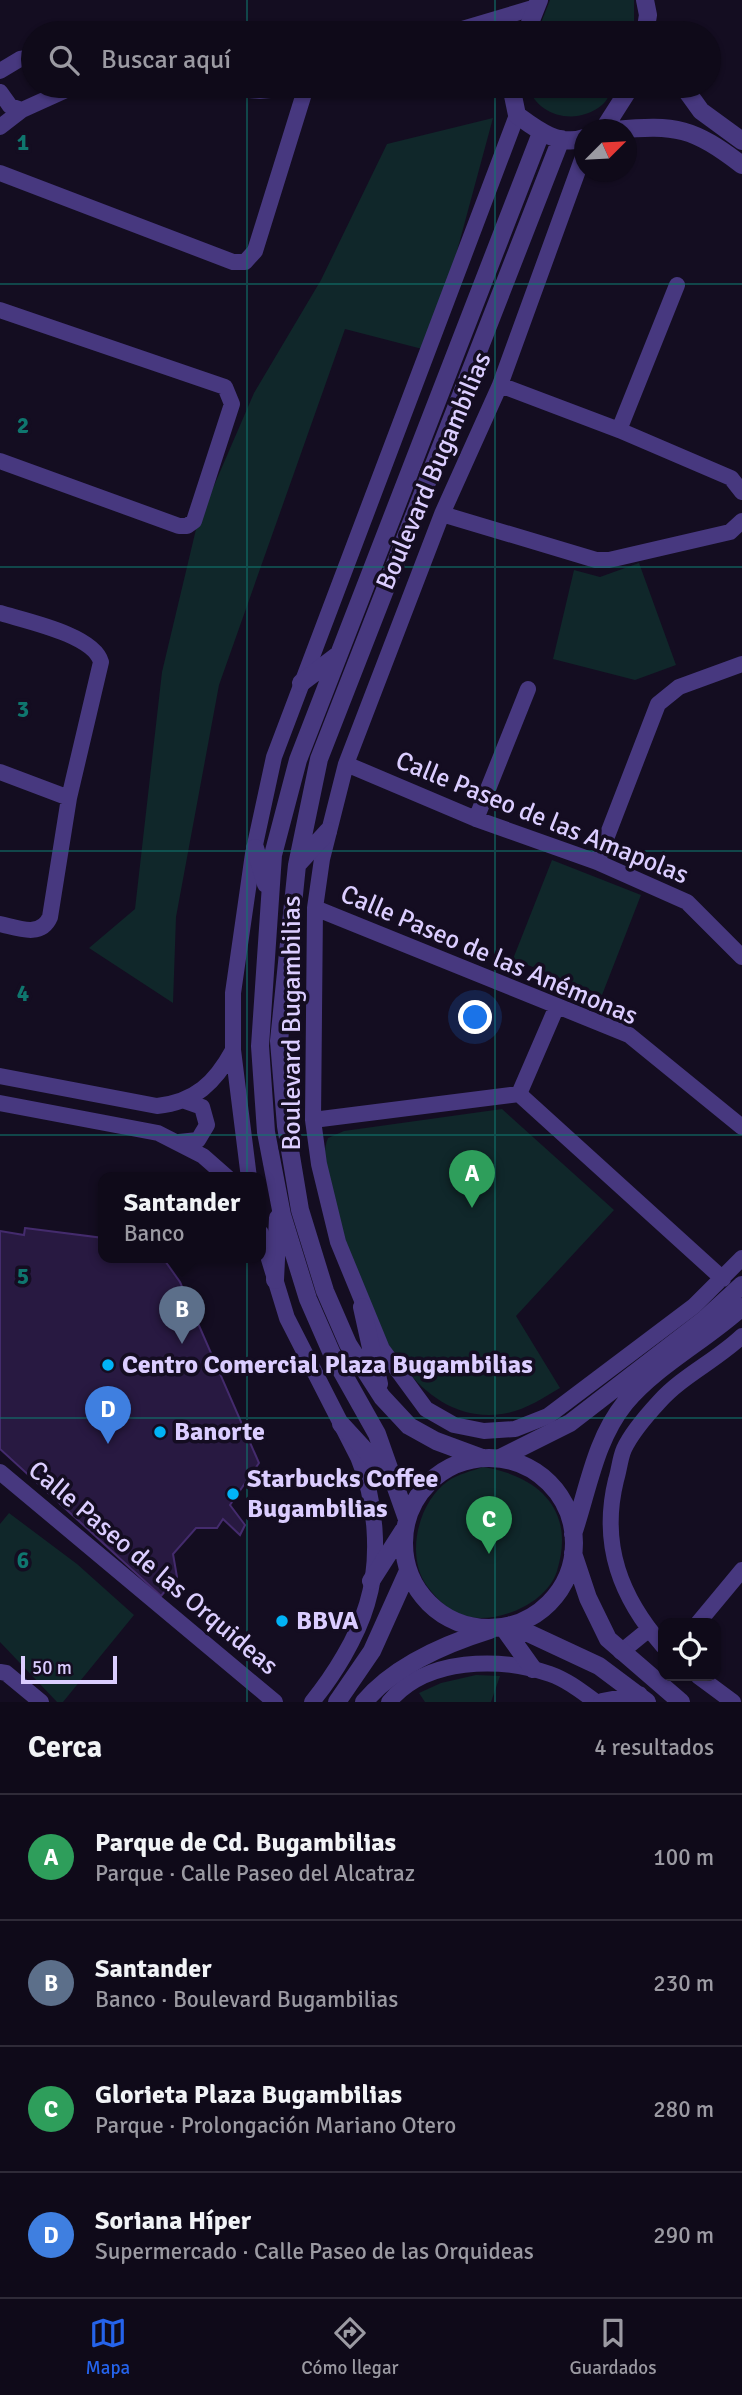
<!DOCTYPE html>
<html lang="es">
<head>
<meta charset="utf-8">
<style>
  body { margin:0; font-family:Signika,sans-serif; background:#181322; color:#f1f3f6 }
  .controls { position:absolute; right:21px; bottom:21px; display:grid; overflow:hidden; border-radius:14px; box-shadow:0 2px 5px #0004 }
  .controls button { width:63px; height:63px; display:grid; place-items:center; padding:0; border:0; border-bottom:2px solid #2f2b38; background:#0f0a19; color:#f1f3f6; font:35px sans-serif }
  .compass { position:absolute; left:574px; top:119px; width:63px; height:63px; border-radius:50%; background:#0f0a19; box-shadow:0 2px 5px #0004; rotate:66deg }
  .scale { position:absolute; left:21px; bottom:18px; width:96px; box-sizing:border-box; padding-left:7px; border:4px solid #dbcdff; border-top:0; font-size:19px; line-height:24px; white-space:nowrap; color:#dbcdff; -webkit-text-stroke:5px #140d21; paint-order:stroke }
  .you { position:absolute; left:476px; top:1018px; width:24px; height:24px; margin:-18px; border:5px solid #fff; border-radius:50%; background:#1a73e8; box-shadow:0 0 0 10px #1a73e833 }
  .badge { display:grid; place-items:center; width:46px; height:46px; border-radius:50%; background:#2563eb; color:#fff; font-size:23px; font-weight:700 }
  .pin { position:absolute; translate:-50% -58px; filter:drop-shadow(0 2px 4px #0008) }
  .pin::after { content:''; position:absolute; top:37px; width:24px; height:21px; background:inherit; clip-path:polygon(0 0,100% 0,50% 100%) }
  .popup { position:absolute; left:98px; top:1172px; width:168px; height:91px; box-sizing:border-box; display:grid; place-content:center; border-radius:14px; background:#0f0a19; filter:drop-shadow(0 2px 5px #0005); font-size:23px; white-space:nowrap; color:#9b9aa2 }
  .popup b { font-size:26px; color:#f1f3f6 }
  .popup::after { content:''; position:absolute; left:50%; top:100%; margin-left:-14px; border:14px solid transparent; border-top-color:#0f0a19 }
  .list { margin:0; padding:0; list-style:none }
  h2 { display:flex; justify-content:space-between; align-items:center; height:91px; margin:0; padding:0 28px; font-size:30px }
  h2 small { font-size:23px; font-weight:400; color:#9b9aa2 }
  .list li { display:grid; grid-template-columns:46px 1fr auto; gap:21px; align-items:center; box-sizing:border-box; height:126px; padding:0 28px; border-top:2px solid #2f2b38 }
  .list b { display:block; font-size:26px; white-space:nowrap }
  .list p { margin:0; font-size:23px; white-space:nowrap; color:#9b9aa2 }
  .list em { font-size:23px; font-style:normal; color:#9b9aa2 }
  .icon { flex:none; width:38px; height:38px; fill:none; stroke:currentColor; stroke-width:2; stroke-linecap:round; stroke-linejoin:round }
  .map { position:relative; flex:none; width:742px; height:1702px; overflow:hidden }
  .search { position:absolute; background:#0f0a19; box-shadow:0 2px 5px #0004; left:21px; right:21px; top:21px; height:77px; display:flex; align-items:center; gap:18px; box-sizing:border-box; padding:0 24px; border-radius:38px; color:#9b9aa2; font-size:26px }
  .sheet { height:595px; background:#0f0a19 }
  nav { display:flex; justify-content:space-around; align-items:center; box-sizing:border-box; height:98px; border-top:2px solid #2f2b38; background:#0f0a19; font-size:19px; color:#9b9aa2 }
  nav a { display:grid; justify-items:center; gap:4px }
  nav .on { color:#2563eb }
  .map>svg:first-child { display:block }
</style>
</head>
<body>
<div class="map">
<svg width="742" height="1702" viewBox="0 0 742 1702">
  <rect width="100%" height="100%" fill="#140d21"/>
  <path fill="#10272a" d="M550 0H634V33H537Z
    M528 86H614C611 92 607 101 602 105 577 126 537 117 528 86Z
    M493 118 430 351 345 329 219 685 176 917 173 1003 89 948 135 909 162 672 197 525 254 393 321 280 387 144Z
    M639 563 676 665 635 680 553 659 574 570 600 577Z
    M552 860 641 895 602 995 513 959Z
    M502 1109 614 1210 516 1316 560 1388C541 1399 524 1411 502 1414 406 1427 359 1295 340 1222 334 1199 318 1161 328 1138L344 1131Z
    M483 1467C539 1476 576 1510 557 1571 547 1603 500 1623 469 1617 450 1613 438 1600 427 1586 405 1556 418 1502 448 1481 458 1474 472 1471 483 1467Z
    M9 1513 77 1564 134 1615 63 1702H57L0 1642V1524Z
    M476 1675 500 1676 491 1702H425L419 1693 441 1683Z"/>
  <path fill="#281941" stroke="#442b6d" stroke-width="2" d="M25 1228 103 1238V1258H163L180 1282 259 1463 230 1505 245 1525 240 1535 223 1519 217 1528H196L173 1554 177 1577 161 1596 0 1449V1231L24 1235Z"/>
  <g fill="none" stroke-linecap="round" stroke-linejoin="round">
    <path stroke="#47387f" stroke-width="16" d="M449 33 536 7
      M0 71 20 59 33 57
      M209 86 260 91 312 86
      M0 92 10 106 22 110
      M0 127 22 110 75 86
      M584 154 500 385 442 514 346 764 322 859 315 908 313 1120 319 1164 338 1242 382 1349 426 1409 454 1425 484 1431 515 1429 548 1416 694 1306 742 1258
      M0 173 233 262H245L255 251 306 87
      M0 310 225 387 232 404 194 521 187 526H179L0 461
      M500 385 619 430 731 478 742 492
      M619 430 677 285
      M442 514 596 560H609L730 532 742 521
      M0 613C26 621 94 635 101 662L69 798 50 917C41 938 18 928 0 924
      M346 764 476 819 597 862 687 902 742 957
      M0 772 69 798
      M476 819 528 689
      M597 862 658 704 679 687 742 664
      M315 908 629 1035 742 1127
      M0 1076 157 1106C195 1102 215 1083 233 1050
      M519 1094 557 1006
      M0 1103 158 1133 203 1156 228 1178
      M313 1120 519 1094 723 1279
      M179 1142 198 1140 207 1125 202 1107 185 1101
      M249 1178 233 1050V993L253 854 274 757 517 115
      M261 1233 287 1318 358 1457C376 1500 381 1558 367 1604 357 1638 334 1675 312 1702
      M0 1472 275 1702
      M698 1623 742 1570
      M663 1646C621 1598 600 1545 616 1480 619 1471 620 1458 624 1449 631 1434 647 1415 659 1402 682 1376 717 1360 742 1336
      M621 1652 648 1630
      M0 1672 6 1673 41 1702
      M698 1676 733 1702
      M389 1702C426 1657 500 1657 550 1674 567 1680 581 1691 596 1702"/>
    <path stroke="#47387f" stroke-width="18" d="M645 0 648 15 645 33
      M526 33 539 0
      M511 86 517 115C536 129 559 147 584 138
      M683 86 701 111 742 141
      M603 130 631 86
      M615 130C677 124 693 128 742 165
      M301 683 338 655
      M255 848 266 884
      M297 865 328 831
      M275 1280 278 1218
      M362 1307 379 1384
      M341 1424 375 1461 393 1475
      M482 1458 436 1441 409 1426 382 1397 348 1344 325 1291 300 1210 286 1126 279 1041 297 865 319 759 561 139
      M500 1458 570 1423 706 1318 742 1285
      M404 1543a85 85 0 1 1 170 0a85 85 0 1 1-170 0Z
      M407 1519 377 1434 332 1354 308 1299 282 1215 266 1132 260 1046 273 855 298 760 541 133
      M573 1534C588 1490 595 1440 625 1403 657 1365 706 1340 742 1307
      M573 1553 588 1598 608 1639 681 1702
      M371 1581 403 1531
      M511 1625 599 1666 647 1702
      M503 1627 533 1669
      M337 1702 372 1651 408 1571
      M364 1702C395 1665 445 1644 490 1630
      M602 1702 639 1695"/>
  </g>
  <path fill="none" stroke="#0f766e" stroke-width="2" stroke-opacity="0.55" d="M247 0V33M495 0V33M247 86V1702M495 86V1702M0 284H742M0 567H742M0 851H742M0 1135H742M0 1418H742"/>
  <g fill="#01b3f6" stroke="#140d21" stroke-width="2.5">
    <circle cx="108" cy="1365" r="7"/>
    <circle cx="160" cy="1432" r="7"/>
    <circle cx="233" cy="1494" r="7"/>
    <circle cx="282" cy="1621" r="7"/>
  </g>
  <g text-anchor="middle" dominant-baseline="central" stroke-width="7" stroke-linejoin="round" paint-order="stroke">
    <g font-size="26" fill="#dbcdff" stroke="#140d21">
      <text transform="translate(434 471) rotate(-67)">Boulevard Bugambilias</text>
      <text transform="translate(542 818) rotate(22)">Calle Paseo de las Amapolas</text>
      <text transform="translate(489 955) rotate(23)">Calle Paseo de las Anémonas</text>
      <text transform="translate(292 1023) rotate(-90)">Boulevard Bugambilias</text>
      <text transform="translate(153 1568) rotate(40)">Calle Paseo de las Orquideas</text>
    </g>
    <g font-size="26" font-weight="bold" fill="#dbcdff" stroke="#140d21" text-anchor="start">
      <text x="122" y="1365">Centro Comercial Plaza Bugambilias</text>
      <text x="174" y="1432">Banorte</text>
      <text x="247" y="1479">Starbucks Coffee<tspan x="247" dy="30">Bugambilias</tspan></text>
      <text x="296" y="1621">BBVA</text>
    </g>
  </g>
  <g font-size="23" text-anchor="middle" font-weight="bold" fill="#0f766e" stroke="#140d21" stroke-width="7" stroke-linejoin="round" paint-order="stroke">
    <text x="23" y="150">1</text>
    <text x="23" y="433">2</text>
    <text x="23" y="717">3</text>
    <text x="23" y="1001">4</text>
    <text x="23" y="1284">5</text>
    <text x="23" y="1568">6</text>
  </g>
</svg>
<div class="controls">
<button><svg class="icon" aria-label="locate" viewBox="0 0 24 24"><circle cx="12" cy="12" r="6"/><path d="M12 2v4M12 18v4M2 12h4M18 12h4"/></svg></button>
</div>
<svg class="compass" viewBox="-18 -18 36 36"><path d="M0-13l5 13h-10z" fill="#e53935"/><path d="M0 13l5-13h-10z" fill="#9b9aa2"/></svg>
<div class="scale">50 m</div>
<div class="you"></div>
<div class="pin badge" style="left:472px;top:1208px;background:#2e9e5b">A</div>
<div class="pin badge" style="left:182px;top:1344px;background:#5c6f8a">B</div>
<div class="popup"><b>Santander</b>Banco</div>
<div class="pin badge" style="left:489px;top:1554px;background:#2e9e5b">C</div>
<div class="pin badge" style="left:108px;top:1444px;background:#3f7fe0">D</div>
<div class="search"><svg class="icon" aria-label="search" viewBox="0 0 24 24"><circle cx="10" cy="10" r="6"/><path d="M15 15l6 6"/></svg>Buscar aquí</div>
</div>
<section class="sheet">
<h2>Cerca<small>4 resultados</small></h2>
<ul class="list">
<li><span class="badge" style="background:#2e9e5b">A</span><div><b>Parque de Cd. Bugambilias</b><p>Parque · Calle Paseo del Alcatraz</p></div><em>100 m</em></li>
<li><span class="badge" style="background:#5c6f8a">B</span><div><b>Santander</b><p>Banco · Boulevard Bugambilias</p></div><em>230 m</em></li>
<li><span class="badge" style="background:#2e9e5b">C</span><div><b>Glorieta Plaza Bugambilias</b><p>Parque · Prolongación Mariano Otero</p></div><em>280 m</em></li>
<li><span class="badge" style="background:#3f7fe0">D</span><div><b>Soriana Híper</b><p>Supermercado · Calle Paseo de las Orquideas</p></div><em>290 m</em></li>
</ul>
</section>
<nav>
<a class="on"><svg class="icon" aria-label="map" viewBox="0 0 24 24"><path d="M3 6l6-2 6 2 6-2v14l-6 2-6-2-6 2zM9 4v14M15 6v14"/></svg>Mapa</a>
<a><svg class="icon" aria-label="directions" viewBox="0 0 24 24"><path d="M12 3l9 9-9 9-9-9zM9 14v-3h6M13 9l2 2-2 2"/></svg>Cómo llegar</a>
<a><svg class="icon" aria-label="saved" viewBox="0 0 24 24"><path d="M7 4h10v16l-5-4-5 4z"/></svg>Guardados</a>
</nav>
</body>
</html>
